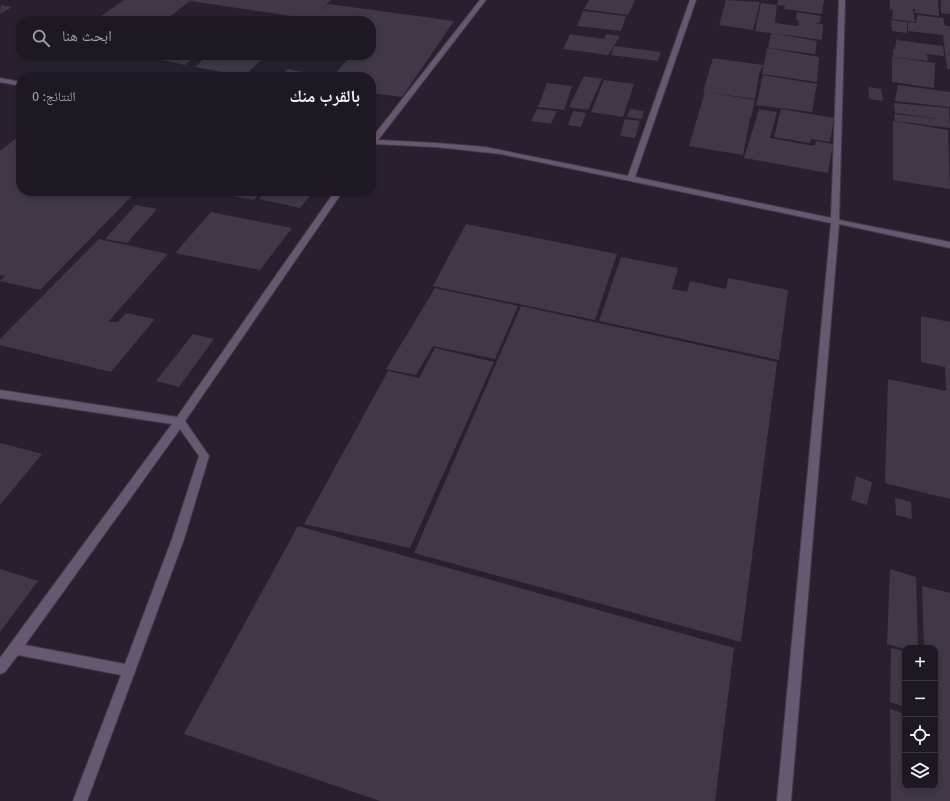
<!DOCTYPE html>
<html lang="ar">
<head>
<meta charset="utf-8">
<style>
  body { margin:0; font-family:"Fira Sans","Noto Naskh Arabic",sans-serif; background:#26212a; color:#f1f3f6; direction:rtl }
  .controls { position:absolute; right:12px; bottom:12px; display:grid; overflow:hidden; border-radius:8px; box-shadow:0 2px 6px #0003 }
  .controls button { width:36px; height:36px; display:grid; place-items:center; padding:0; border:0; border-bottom:1px solid #3c3740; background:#1e1822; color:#f1f3f6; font:20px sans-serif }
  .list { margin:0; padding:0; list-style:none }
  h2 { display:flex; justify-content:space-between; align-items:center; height:52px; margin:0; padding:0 16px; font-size:17px }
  h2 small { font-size:13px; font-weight:400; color:#a1a0a5 }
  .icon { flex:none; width:22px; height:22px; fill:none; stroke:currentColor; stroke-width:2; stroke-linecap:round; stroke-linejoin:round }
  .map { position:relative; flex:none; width:950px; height:801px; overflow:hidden; direction:ltr }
  .search { position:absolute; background:#1e1822; box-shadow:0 2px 6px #0003; left:16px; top:16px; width:360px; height:44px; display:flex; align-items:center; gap:10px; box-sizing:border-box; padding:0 14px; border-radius:16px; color:#a1a0a5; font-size:15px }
  .panel { position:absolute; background:#1e1822; box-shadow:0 2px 6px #0003; left:16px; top:72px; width:360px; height:124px; border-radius:16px; direction:rtl }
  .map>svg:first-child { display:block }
</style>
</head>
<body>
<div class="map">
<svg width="950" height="801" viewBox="0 0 950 801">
  <rect width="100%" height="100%" fill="#28202e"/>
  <path fill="#403846" d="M124 0H331L318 13 328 4 454 21 402 97 371 93V77H353L354 76 336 73 351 55H371V31L372 30 371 29V21H312V19L190 1 164 21H94Z
    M589 0H635L628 15 584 9Z
    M726 0 760 2 753 30 719 25Z
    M778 0H824L822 14 784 9 785 6 777 5Z
    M890 0H938L939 16 915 13V9H913L915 22 892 19 893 10H890Z
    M941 0H950V14L941 13Z
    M761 3 777 5 775 23 798 26 799 21 796 20 797 12 821 16 820 23H811L823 24 822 40 773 33 817 41 815 54 768 48 771 33 755 31Z
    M1 5 12 7 0 14Z
    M583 11 626 16 621 31 577 26Z
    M917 15 943 18 945 26H950V69H947L943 35 908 31V22L916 23Z
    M891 20 907 22V33L892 31Z
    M570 34 604 39 606 34 620 36 608 55 563 49Z
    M896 40 943 46 944 56 927 54 928 61 893 57V49L895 50Z
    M614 46 661 52 658 61 611 55Z
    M767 48 819 57 817 82 762 74Z
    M139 55H194L196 56 185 65Z
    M208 55H267L244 76 195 67Z
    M892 57 935 63 934 88 892 82Z
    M713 58 763 65 759 74 755 99 707 92 755 100 751 118 733 115 750 118 743 155 689 146 705 92H703Z
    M288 69 324 76V77H280Z
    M763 75 817 84 812 112 756 105Z
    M584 76 602 79 588 110 569 107Z
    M604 80 634 84 623 117 591 112Z
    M547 83 572 86 564 110 538 107Z
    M898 85 950 92V107L895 101Z
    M868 87 881 89 883 101 869 99Z
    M894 103 949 108 950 128 895 121 894 114 946 120 895 113Z
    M537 109 557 111 551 124 531 121Z
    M630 109 644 111 642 119 627 117Z
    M759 109 777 112 770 138 814 146 816 141 833 144 828 173 744 158Z
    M781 109 834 118 830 142 811 139 810 143 774 137Z
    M573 111 586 113 581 127 568 125Z
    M625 119 640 121 635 138 620 136Z
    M893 121 948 130 950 189 893 180Z
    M21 134V191H137L40 290 0 281 5 276 0 275V151Z
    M209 191H262L254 200 208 192Z
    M267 191H314L300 208 259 199Z
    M136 205 157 209 127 243 105 239Z
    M211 212 292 228 260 270 175 253Z
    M466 224 617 254 595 320 433 286Z
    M99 239 168 254 108 322H118L126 313 155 319 111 372 0 345V339Z
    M621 257 678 268 672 289 687 292 690 281 726 289 728 278 788 290 779 360 599 321Z
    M435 288 518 306 495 359 433 346 416 375 386 369Z
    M521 306 777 362 741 642 414 553Z
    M921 316 950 322V499L885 483 888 379 946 391 945 367 921 362Z
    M193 334 214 339 179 387 156 381Z
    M435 348 494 362 410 548 304 524 388 371 419 378Z
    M0 443 42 454 0 505Z
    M856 476 872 482 867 505 851 500Z
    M895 498 911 502 912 519 896 515Z
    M298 526 734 648 715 801H380L184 734Z
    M0 569 38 581 0 632Z
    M890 569 916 577 918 648 905 649 887 644Z
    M922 586 950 593V801H891L890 709 905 714V786H935V648H924Z
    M891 648 905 651V707L890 702Z"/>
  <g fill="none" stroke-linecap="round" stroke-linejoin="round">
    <g stroke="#423b48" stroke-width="2">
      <path id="lane" d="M480 0H486L378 140 436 143 485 147 628 176 690 0H696L635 177 831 218 839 0H845L839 220 950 242V248L839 224 791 801H777L831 223 501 154 436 147 375 144 371 146V139Z
        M0 78 21 82V86L0 82Z
        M335 191H343L185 421 209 456 184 539 87 801H73L121 675 18 655 5 672 0 674V658L172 424 0 398V390L177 417ZM180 429 199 456 172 539 125 664 25 645Z"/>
    </g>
    <use href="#lane" fill="#675872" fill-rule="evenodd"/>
  </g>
</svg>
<div class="controls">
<button>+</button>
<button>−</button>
<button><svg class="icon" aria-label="locate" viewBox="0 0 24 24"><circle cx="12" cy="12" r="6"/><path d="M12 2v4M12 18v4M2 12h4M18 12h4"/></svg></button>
<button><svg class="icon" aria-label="layers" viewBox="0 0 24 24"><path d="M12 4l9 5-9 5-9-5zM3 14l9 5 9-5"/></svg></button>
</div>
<div class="search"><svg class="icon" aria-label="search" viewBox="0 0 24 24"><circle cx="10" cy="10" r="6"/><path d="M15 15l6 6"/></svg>ابحث هنا</div>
<section class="panel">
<h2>بالقرب منك<small>النتائج: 0</small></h2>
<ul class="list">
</ul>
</section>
</div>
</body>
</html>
